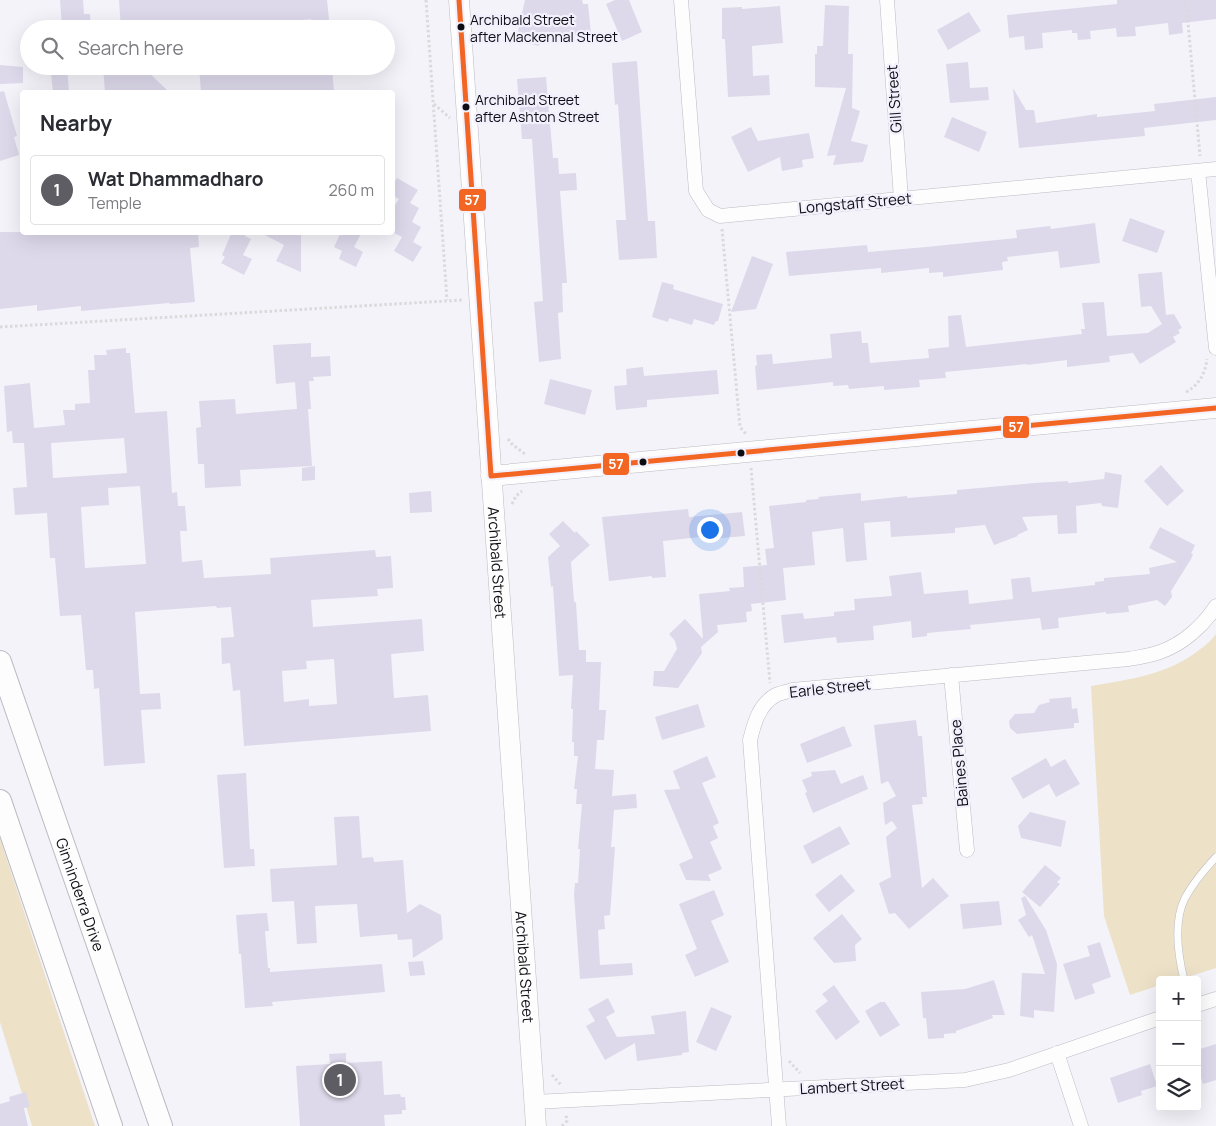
<!DOCTYPE html>
<html lang="en">
<head>
<meta charset="utf-8">
<style>
  body { margin:0; font-family:Manrope,sans-serif; background:#f7f7f7; color:#2b2b33 }
  .controls { position:absolute; right:15px; bottom:15px; display:grid; overflow:hidden; border-radius:5px; box-shadow:0 5px 20px #0002 }
  .controls button { width:45px; height:45px; display:grid; place-items:center; padding:0; border:0; border-bottom:1px solid #e1e1e2; background:#fff; color:#2b2b33; font:25px sans-serif }
  .you { position:absolute; left:709px; top:529px; width:18px; height:18px; margin:-12px; border:4px solid #fff; border-radius:50%; background:#1a73e8; box-shadow:0 0 0 8px #1a73e833 }
  .badge { display:grid; place-items:center; width:32px; height:32px; border-radius:50%; background:#5e5d63; color:#fff; font-size:16px; font-weight:700 }
  .pin { position:absolute; translate:-50% -50%; border:2px solid #fff; box-shadow:0 1px 5px #0006 }
  .list { margin:0; padding:0; list-style:none }
  h2 { display:flex; justify-content:space-between; align-items:center; height:65px; margin:0; padding:0 20px; font-size:21px }
  h2 small { font-size:16px; font-weight:400; color:#7c7c81 }
  .list li { display:grid; grid-template-columns:32px 1fr auto; gap:15px; align-items:center; box-sizing:border-box; height:70px; margin:0 10px 10px; padding:0 10px; border:1px solid #e1e1e2; border-radius:5px }
  .list b { display:block; font-size:19px; white-space:nowrap }
  .list p { margin:0; font-size:16px; white-space:nowrap; color:#7c7c81 }
  .list em { font-size:16px; font-style:normal; color:#7c7c81 }
  .icon { flex:none; width:28px; height:28px; fill:none; stroke:currentColor; stroke-width:2; stroke-linecap:round; stroke-linejoin:round }
  .map { position:relative; flex:none; width:1216px; height:1126px; overflow:hidden }
  .search { position:absolute; background:#fff; box-shadow:0 5px 20px #0002; left:20px; top:20px; width:375px; height:55px; display:flex; align-items:center; gap:12px; box-sizing:border-box; padding:0 18px; border-radius:28px; color:#7c7c81; font-size:19px }
  .panel { position:absolute; background:#fff; box-shadow:0 5px 20px #0002; left:20px; top:90px; width:375px; height:145px; border-radius:5px }
  .map>svg:first-child { display:block }
</style>
</head>
<body>
<div class="map">
<svg width="1216" height="1126" viewBox="0 0 1216 1126">
  <rect width="100%" height="100%" fill="#f4f3f9"/>
  <path fill="#ede2c8" d="M1216 634V968L1178 980H1160V985L1130 995 1104 916 1091 686C1131 679 1167 675 1199 650 1206 645 1211 641 1216 634Z
    M0 839 95 1126H32L0 1022Z"/>
  <path fill="#ddd9eb" fill-rule="evenodd" d="M60 0H83L84 14H90L91 29H62Z
    M119 0H327L330 29H312L311 19 238 29H121Z
    M525 0H582L583 4H588L591 34 541 38 539 46 516 40Z
    M615 0H629L642 32 622 41 606 4Z
    M1117 0H1216V19L1182 23 1183 33 1169 35 1168 23 1135 27 1136 36 1117 37 1116 28 1090 31 1091 39 1078 40 1077 33H1072V30L1042 33 1043 48 1025 50 1024 36 1009 38 1007 15 1117 4Z
    M825 5 849 6 848 54H853L852 108 860 111 851 141 868 145 863 162 833 165 836 155 827 156 846 88 815 87V54H817V46H823Z
    M780 6 783 43 752 46 753 76 769 75 770 95 728 97 725 39H722V8L742 7V9Z
    M969 12 981 31 948 50 937 30Z
    M637 61 648 221H655L657 258 619 260 616 220H626L618 104 615 105 612 63Z
    M968 62 970 88 988 87 989 100 950 103 946 64Z
    M0 65 23 67V83L0 84Z
    M67 66 69 92H53L51 73 55 72V67Z
    M103 66H142L169 92H105Z
    M199 66H332L334 92H201Z
    M546 77 553 158H558L559 174 576 173 577 190 560 191 567 283H562L563 312 558 313 561 359 539 362 534 302 543 301 532 139H522L517 79Z
    M1013 88 1026 110H1034L1036 123 1097 114V117L1155 111 1154 104 1216 97V120L1144 128 1145 136 1019 148Z
    M4 91 17 136 14 137 19 155 0 161V92Z
    M952 117 987 132 979 152 944 137Z
    M751 127 758 141 809 133 814 158 802 160 803 167 782 171 780 157 748 172 731 137Z
    M397 178 418 190 410 203 419 208 412 222 421 227 413 242 422 247 413 262 394 251 402 237 392 232V210L399 199 392 195V186Z
    M1130 218 1165 231 1157 253 1122 241Z
    M1095 223 1100 263 1060 268 1058 251 1007 257 1008 261 1002 262 1003 270 943 277V272L929 273V268L881 273V268L789 276 786 252 867 245 868 252 926 247 1017 238 1016 230 1050 226 1051 229Z
    M0 232 198 233 199 247 190 248 195 302 170 304 169 303 81 311V306L37 311V305L0 309Z
    M232 232H244L245 236 251 239 243 255 252 259 244 275 221 263 225 257 222 255Z
    M259 232H301V272L276 261 284 245Z
    M341 232H362L354 247 363 252 356 267 339 259 342 251 334 247Z
    M752 256 773 264 756 309 731 312Z
    M1162 272 1166 315 1174 314 1182 328 1178 330 1180 333 1173 337 1176 342 1140 364 1133 353 1109 356 1110 362 1067 367V360L1027 365V364L945 372 946 378 919 380 920 387 884 390V386L849 389 848 385 833 386V382L757 390 755 366 757 365 756 355 772 354 773 364 832 358 830 334 861 331 862 343H868L870 363 929 358 928 349 949 347 948 316 961 315 966 347 1082 334 1081 329H1085L1082 303 1104 302 1107 336 1148 333 1162 324 1151 306 1141 307 1138 274Z
    M662 282 674 285 673 289 723 304 718 321H716L714 325 694 319 692 325 669 318 668 322 652 317Z
    M311 343V357L330 356 331 376 313 377 314 381H309L311 409H308L312 466 240 470 241 486 205 488 204 464H198L196 428 201 427 199 401 235 399 236 414 297 409 295 382 276 384 273 345Z
    M126 348V353H130L135 413 167 411 172 493 177 492 178 506H185L187 531H180L182 562 202 560 204 578 271 574 270 558 375 550 376 557 391 556 393 588 377 589 378 596 311 600 313 627 422 619 424 651 391 654 394 698 428 695 431 731 244 746 240 690 233 691 230 663 222 664 221 638 234 637 231 607 217 608 216 606 135 612 140 694 160 693 161 709 141 710 145 763 104 766 99 688 94 689 93 670H86L81 615 60 616 55 558H50L47 513 15 515 13 488 27 487 24 443H13L12 431 7 432 4 386 30 383 34 428 65 425 63 410H75V404L90 403 88 370H95L94 355H107L106 350ZM124 438 127 473 53 478 51 443ZM140 486 146 564 85 568 81 507 109 505 108 488ZM334 659 337 704 309 706V699L284 702 282 671 307 669 306 661Z
    M643 367 644 376 717 370 719 394 647 400V407L616 410 614 386 627 385 626 369Z
    M550 379 592 390 585 415 544 404Z
    M1161 465 1184 491 1167 506 1144 481Z
    M315 466V480L302 481V468Z
    M1105 472 1122 475 1118 508 1102 506 1101 503 1076 506 1077 533 1058 534 1057 515 1022 517 1028 530 1017 535 1018 536 994 545 985 525 955 528V533L891 537 890 521 864 523 867 560 846 562 843 528 812 532 815 565 783 568 786 600 751 604 752 611 746 612 747 622 717 625 718 632 701 647 702 653 678 688 653 686 654 671H664L677 649 675 641 669 634 685 619 703 639 699 594 730 591 729 588 744 587 743 567 767 565 765 549 774 548 769 506 806 502V500L819 499 818 497 861 493V501L907 496V498L957 494V490L1034 483 1068 481V483L1104 479Z
    M431 491 432 512 410 513 409 493Z
    M688 509 689 517 742 512 745 536 710 539V536L663 541 666 577 652 578V576L609 581 602 517Z
    M563 521 575 533 576 531 590 545 571 562 574 601 576 603 579 650H586V662H601L599 710H606L604 740H597L595 769 614 770 612 796 636 794 637 808 614 810 611 847H615L610 915 604 916 605 929 598 930 600 965 632 963 633 975 580 979 574 894 575 883H578L580 849H578L582 804H576L577 789H574L578 756H574V742H572L573 709H571L573 675 559 676 553 586 551 587 548 557 560 546 549 534Z
    M1160 527 1195 545 1191 554H1193L1191 559 1171 591 1172 597 1165 606 1157 600 1128 606 1129 612 1106 614V612L1058 618 1059 628 1042 630 1040 618 970 625 971 629 927 633V636L912 638 911 621 873 626 874 640 837 643 836 637 784 643 781 615 803 613 804 619 834 616V612L855 610 854 599 892 596 889 576 921 572 924 594 968 590 969 604 1013 599 1011 579 1030 577 1032 592 1095 585V582L1104 581V578L1150 574 1149 568 1177 562 1149 548Z
    M1071 697 1072 709 1077 708 1079 723H1074V728L1017 734 1010 728 1009 721 1015 714 1034 713 1039 705 1050 702 1049 699Z
    M698 704 705 727 662 740 655 717Z
    M916 720 918 736H922L927 797H922L923 804 912 805 922 888 933 878 949 896 909 929 895 913 889 914 879 883 891 877 886 837 897 828 892 821 885 825 883 803 896 796 888 781 881 784 874 725Z
    M844 726 852 746 807 763 800 744Z
    M707 756 716 777 702 783 719 823 713 826 718 838 710 842 722 869 708 875 711 881 686 880 679 864 693 858 664 790 680 789 673 771Z
    M1046 758 1051 767 1065 759 1080 784 1056 797 1049 784 1023 799 1011 778Z
    M835 770 841 784 863 775 868 789 813 813 805 793 807 792 802 780 812 776 811 772Z
    M246 773 250 849H254L255 866 224 868 217 775Z
    M1030 812 1066 821 1061 847 1021 838 1018 826Z
    M359 816 362 858 373 857 374 862 403 860 407 913 420 904 441 915 443 939 413 958 412 939 398 940 397 934 360 937 357 904 315 906 317 943 297 944 294 901 272 902 270 869 337 865 334 817Z
    M840 826 850 844 812 864 803 846Z
    M1045 865 1061 878 1057 882 1060 884 1040 907 1022 892Z
    M841 874 855 891 829 912 815 895Z
    M714 890 724 915 711 921 729 962 695 977 685 955 697 949 679 904Z
    M1025 896 1046 930 1057 964 1054 1012 1034 1010V1018L1020 1016 1022 973 1045 974 1032 935 1029 937 1018 920 1026 915 1021 898Z
    M999 901 1002 925 963 929 960 904Z
    M267 913 269 931H265L268 968H270V972L382 964 385 992 272 1002 273 1006 245 1008 241 954H239L236 915Z
    M842 914 862 939 855 945 856 961 834 963 813 938Z
    M1100 942 1111 977 1092 984 1095 993 1075 1000 1063 964 1090 956 1087 946Z
    M423 961 425 975 410 976 408 962Z
    M994 980 1005 1015H992L993 1018 956 1031V1033L944 1034V1038L928 1039 926 1018H923L921 992 965 989Z
    M834 985 860 1022 836 1040 815 1011 828 1001 822 994Z
    M608 998 615 1012 606 1017 617 1037 655 1034 651 1016 686 1011 689 1052 682 1053V1055L637 1061 635 1043 605 1060 586 1026 595 1021 588 1009Z
    M880 1002H885L900 1025 880 1037 865 1011Z
    M711 1007 732 1016 716 1051 696 1042Z
    M1216 1044V1080L1203 1084 1197 1065V1050Z
    M346 1053V1063L382 1061 384 1095 400 1094 401 1097H405L406 1110H402V1114L384 1115 385 1126H300L296 1066 330 1064 329 1054Z
    M1150 1064 1157 1086 1141 1091 1142 1095 1118 1103 1110 1078Z
    M26 1092 30 1107 24 1108 28 1126H0V1104L10 1101 9 1097Z"/>
  <g fill="none" stroke-linecap="round" stroke-linejoin="round">
    <g stroke="#bcbbc1" stroke-width="8">
      <path id="lane" d="M1184 980C1178 955 1173 922 1185 898 1193 883 1205 869 1216 857"/>
    </g>
    <g stroke="#bcbbc1" stroke-width="15">
      <path id="street" d="M681 0 696 191 708 210 720 216 1216 169
        M887 0 901 199
        M1198 171 1216 348
        M951 675 967 850
        M1197 1005 1216 999
        M1057 1053 1081 1126
        M534 1102 965 1080 1009 1070 1160 1018
        M779 1126 750 740C754 724 759 704 776 695 780 693 787 692 792 690L1129 659C1139 657 1150 656 1160 652 1183 644 1203 626 1216 606"/>
    </g>
    <g stroke="#bcbbc1" stroke-width="21">
      <g id="secondary">
        <path id="s1" d="M459 0 536 1126"/>
        <path d="M491 476 1216 408"/>
      </g>
    </g>
    <g stroke="#bcbbc1" stroke-width="24">
      <g id="primary">
        <path id="s2" d="M0 662 161 1126"/>
        <path d="M0 801 111 1126"/>
      </g>
    </g>
    <path stroke="#dadadc" stroke-width="3" stroke-dasharray="2.5 2.5" stroke-linecap="butt" d="M426 0 447 300
      M1186 0 1200 156
      M434 104 450 118
      M722 229 740 427 747 435
      M0 327 463 300
      M1186 392C1199 385 1205 374 1207 359
      M508 439 512 444 525 454
      M751 468 770 683
      M512 504 516 496 522 491
      M789 1061 800 1073
      M552 1075 561 1085
      M562 1126 567 1121 566 1115"/>
    <use href="#lane" stroke="#fdfdfe" stroke-width="7"/>
    <use href="#street" stroke="#fdfdfe" stroke-width="14"/>
    <use href="#secondary" stroke="#fdfdfe" stroke-width="20"/>
    <use href="#primary" stroke="#fdfdfe" stroke-width="22"/>
    <g stroke="#f2f0fc" stroke-width="9">
      <path id="bus-1" d="M459 0 491 476 1216 408"/>
    </g>
    <use href="#bus-1" stroke="#f26522" stroke-width="5"/>
  </g>
  <g fill="#0d0c12" stroke="#f2f0fc" stroke-width="2">
    <circle cx="461" cy="27" r="4.5"/>
    <circle cx="466" cy="107" r="4.5"/>
    <circle cx="741" cy="453" r="4.5"/>
    <circle cx="643" cy="462" r="4.5"/>
  </g>
  <g text-anchor="middle" dominant-baseline="central" stroke-width="4.5" stroke-linejoin="round" paint-order="stroke">
    <g font-size="14" fill="#0d0c12" stroke="#f2f0fc" text-anchor="start">
      <text x="470" y="19">Archibald Street<tspan x="470" dy="17">after Mackennal Street</tspan></text>
      <text x="475" y="99">Archibald Street<tspan x="475" dy="17">after Ashton Street</tspan></text>
    </g>
    <g font-size="15" fill="#0d0c12" stroke="#f2f0fc">
      <text transform="translate(894 99) rotate(-94)">Gill Street</text>
      <text transform="translate(855 203) rotate(-5)">Longstaff Street</text>
      <text stroke="none"><textPath href="#s1" startOffset="564">Archibald Street</textPath></text>
      <text transform="translate(830 688) rotate(-6)">Earle Street</text>
      <text transform="translate(959 763) rotate(-95)">Baines Place</text>
      <text stroke="none"><textPath href="#s2" startOffset="246">Ginninderra Drive</textPath></text>
      <text stroke="none"><textPath href="#s1" startOffset="969">Archibald Street</textPath></text>
      <text transform="translate(852 1086) rotate(-3)">Lambert Street</text>
    </g>
  </g>
  <g stroke="#f2f0fc" stroke-width="2">
    <rect x="458" y="188" width="29" height="24" rx="5" fill="#f26522"/>
    <rect x="1002" y="415" width="28" height="24" rx="5" fill="#f26522"/>
    <rect x="602" y="452" width="28" height="24" rx="5" fill="#f26522"/>
  </g>
  <g font-size="14" text-anchor="middle" font-weight="bold" fill="#fff">
    <text x="472" y="205">57</text>
    <text x="1016" y="432">57</text>
    <text x="616" y="469">57</text>
  </g>
</svg>
<div class="controls">
<button>+</button>
<button>−</button>
<button><svg class="icon" aria-label="layers" viewBox="0 0 24 24"><path d="M12 4l9 5-9 5-9-5zM3 14l9 5 9-5"/></svg></button>
</div>
<div class="you"></div>
<div class="pin badge" style="left:340px;top:1080px">1</div>
<div class="search"><svg class="icon" aria-label="search" viewBox="0 0 24 24"><circle cx="10" cy="10" r="6"/><path d="M15 15l6 6"/></svg>Search here</div>
<section class="panel">
<h2>Nearby<small></small></h2>
<ul class="list">
<li><span class="badge">1</span><div><b>Wat Dhammadharo</b><p>Temple</p></div><em>260 m</em></li>
</ul>
</section>
</div>
</body>
</html>
